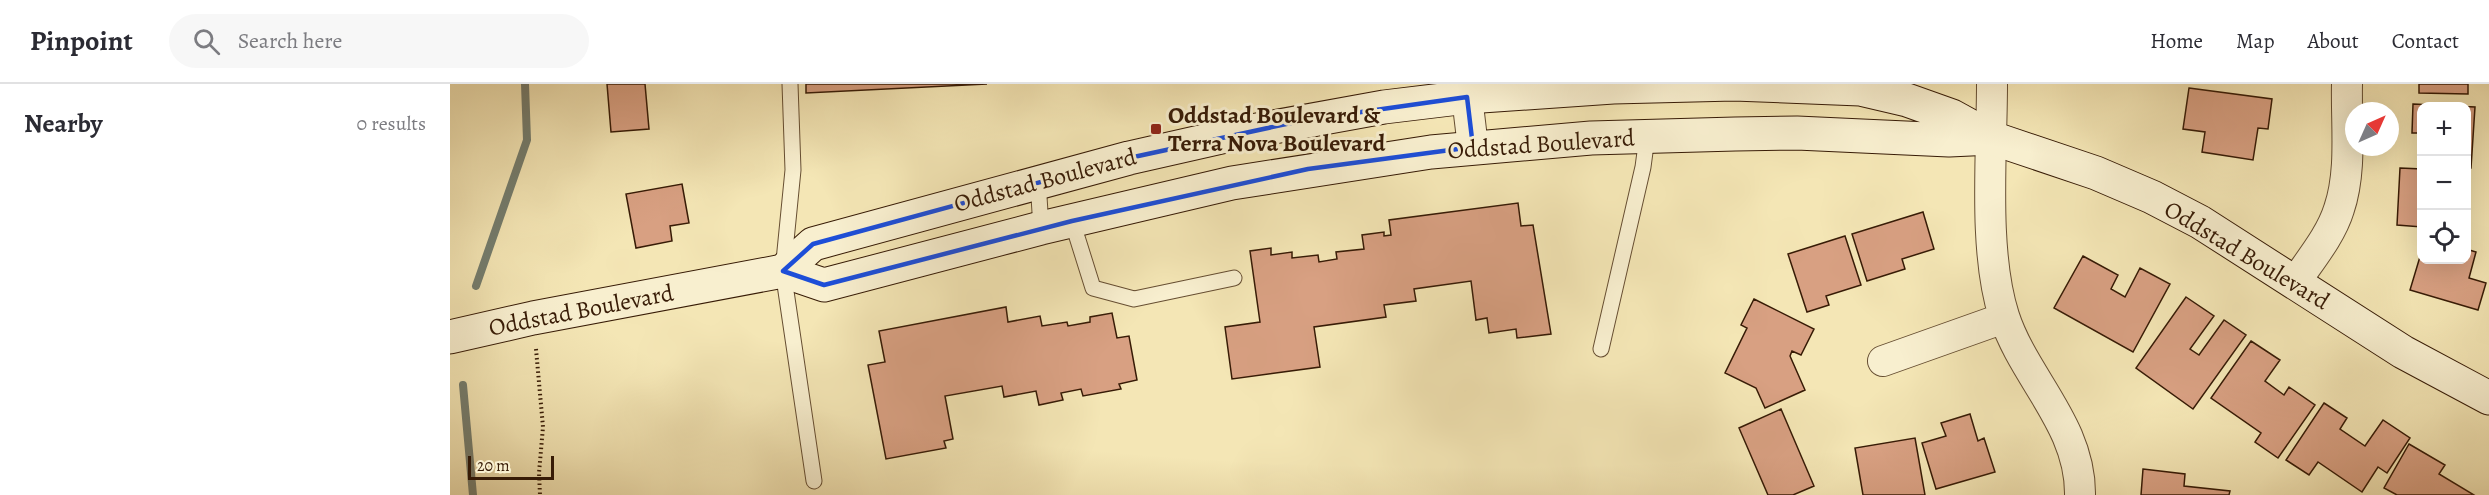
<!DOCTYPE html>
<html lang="en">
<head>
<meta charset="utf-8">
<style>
  body { margin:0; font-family:Alegreya,serif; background:#f7f7f7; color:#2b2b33 }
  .controls { position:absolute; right:18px; top:18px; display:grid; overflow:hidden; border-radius:12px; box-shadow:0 6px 24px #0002 }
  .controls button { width:54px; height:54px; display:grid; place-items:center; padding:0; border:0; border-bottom:2px solid #e1e1e2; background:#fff; color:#2b2b33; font:30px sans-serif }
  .compass { position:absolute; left:1895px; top:18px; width:54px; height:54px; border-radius:50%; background:#fff; box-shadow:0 6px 24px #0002; rotate:45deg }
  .scale { position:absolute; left:18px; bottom:15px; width:86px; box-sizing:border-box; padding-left:6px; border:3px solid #371b06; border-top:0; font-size:16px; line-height:21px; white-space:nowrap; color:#371b06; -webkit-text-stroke:4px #f8efcf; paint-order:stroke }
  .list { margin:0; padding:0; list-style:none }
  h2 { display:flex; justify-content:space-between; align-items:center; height:78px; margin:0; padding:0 24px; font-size:26px }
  h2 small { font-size:20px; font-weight:400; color:#7c7c81 }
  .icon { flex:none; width:33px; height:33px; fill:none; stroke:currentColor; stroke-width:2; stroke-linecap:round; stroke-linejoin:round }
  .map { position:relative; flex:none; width:2039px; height:411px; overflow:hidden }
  header { display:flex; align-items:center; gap:36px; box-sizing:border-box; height:84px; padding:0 30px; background:#fff; border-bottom:2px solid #e1e1e2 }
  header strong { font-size:28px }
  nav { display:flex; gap:33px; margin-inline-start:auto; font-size:21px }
  .search { width:420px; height:54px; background:#f7f7f7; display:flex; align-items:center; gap:15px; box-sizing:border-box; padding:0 21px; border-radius:33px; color:#7c7c81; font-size:22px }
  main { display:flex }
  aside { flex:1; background:#fff }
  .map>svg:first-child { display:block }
</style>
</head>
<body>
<header>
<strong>Pinpoint</strong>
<div class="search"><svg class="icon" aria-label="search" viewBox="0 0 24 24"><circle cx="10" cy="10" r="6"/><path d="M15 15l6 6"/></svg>Search here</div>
<nav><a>Home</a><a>Map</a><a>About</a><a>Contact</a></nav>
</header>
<main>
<aside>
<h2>Nearby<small>0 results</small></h2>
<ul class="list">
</ul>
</aside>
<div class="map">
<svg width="2039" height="411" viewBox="0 0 2039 411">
  <rect width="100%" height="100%" fill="#f4e6b5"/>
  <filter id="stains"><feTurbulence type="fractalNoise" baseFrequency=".00333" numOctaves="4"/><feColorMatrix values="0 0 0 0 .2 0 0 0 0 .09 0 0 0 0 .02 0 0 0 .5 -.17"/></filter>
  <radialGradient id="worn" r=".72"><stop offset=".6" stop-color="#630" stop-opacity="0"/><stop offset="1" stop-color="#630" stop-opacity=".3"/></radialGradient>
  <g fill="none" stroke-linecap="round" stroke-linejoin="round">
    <path stroke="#747d6e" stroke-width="8" d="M26 202 77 56 75 0
      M13 301 23 411"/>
  </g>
  <path fill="#d8a082" stroke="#371b06" stroke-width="1.5" d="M157 0H195L199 45 161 48Z
    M356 0H537L356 9Z
    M1969 0H2018V10L1969 9Z
    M1739 4 1822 15 1818 45 1808 44 1803 76 1752 68 1755 48 1733 45Z
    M1963 20 2025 23 2021 84H2016V22H1972V81L1971 49H1962Z
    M1950 84 1972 85V143L1947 141Z
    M232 100 239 139 220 142 222 157 186 164 176 110Z
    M1068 119 1071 142 1083 141 1101 250 1067 254 1066 245 1039 249 1037 234 1026 236 1021 197 964 205 966 217 934 221 936 233 864 243 870 283 782 295 775 243 810 238 800 167 821 164V171L842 168V174L868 171 869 178 887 175 886 168 914 165 912 151 934 148V152L941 151 939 136Z
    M1473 128 1484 165 1452 175 1455 185 1417 197 1402 150Z
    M1395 152 1411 201 1376 212 1379 221 1357 228 1338 170Z
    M2016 165 2026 168 2019 194 2036 199 2028 226 1960 206 1972 166V176H2016Z
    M1633 172 1668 191 1661 205 1675 213 1690 184 1720 200 1683 268 1604 224Z
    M1736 213 1764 232 1740 265 1749 271 1774 236 1796 251 1743 325 1686 284Z
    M1304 215 1364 245 1351 271 1342 267 1340 272 1355 306 1315 324 1306 304 1275 289 1297 244 1291 241Z
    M556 223 558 238 590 232 592 242 617 238 618 242 640 238V233L662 229 667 254 679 252 687 296 669 300 671 305 633 312 631 305 611 309 613 316 589 321 586 307 554 313 552 302 495 312 503 355 494 357 496 364 436 375 418 281 435 278 429 247Z
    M1801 257 1830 276 1815 297 1834 311 1839 303 1865 321 1828 374 1805 358 1811 349 1761 314Z
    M1874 319 1897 334 1890 345 1915 362 1933 336 1960 354 1937 389 1928 383 1912 408 1868 378 1859 391 1836 376Z
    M1331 325 1364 402 1343 411H1318L1289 344Z
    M1520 330 1528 357 1534 354 1545 388 1486 405 1472 359 1496 352 1491 339Z
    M1465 354 1475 411H1413L1405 364Z
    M1959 360 1995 381 1989 390 2024 411H1947L1934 404Z
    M1693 385 1735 390 1734 402 1780 407 1779 411H1691Z"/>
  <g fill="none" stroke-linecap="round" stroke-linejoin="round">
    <g stroke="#664e32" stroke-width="17">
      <path id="lane" d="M340 0 343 86 333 187 364 397
        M588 97 591 144
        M622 137 643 204 684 215 784 194
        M1151 265 1193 83 1197 53"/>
    </g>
    <g stroke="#664e32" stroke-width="32">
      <path id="street" d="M1542 0C1542 69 1533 167 1554 232 1574 294 1631 341 1630 411
        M1017 13 1023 63
        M1846 197C1861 175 1881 151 1889 125 1902 87 1896 41 1897 0
        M1433 277 1554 234"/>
    </g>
    <g stroke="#371b06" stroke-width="35">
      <path id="secondary" d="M333 187 363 160 679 74 785 50 934 23 1017 13 1163 3 1284 0 1410 5 1457 16 1502 32 1542 54 1646 89 1702 113 1750 138 1953 268 2039 314
        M0 253 83 234 333 187 374 201 591 144 782 99 981 68 1141 54 1285 50 1347 49 1499 56 1542 54"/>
    </g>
    <path stroke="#371b06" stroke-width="4" stroke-dasharray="1.5 3" stroke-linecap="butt" d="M86 265 93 343 89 389 90 411"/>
    <use href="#lane" stroke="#f8efcf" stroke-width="15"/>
    <use href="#street" stroke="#f8efcf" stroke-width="30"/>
    <use href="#secondary" stroke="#f8efcf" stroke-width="33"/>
  </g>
  <path fill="none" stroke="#1d4ed8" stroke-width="4.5" stroke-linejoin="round" d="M1017 13 1023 63 858 85 622 137 374 201 333 187 363 160 679 74 855 36Z"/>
  <rect fill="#8f2418" stroke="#f8efcf" stroke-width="2" x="700" y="39" width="12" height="12" rx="3"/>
  <g text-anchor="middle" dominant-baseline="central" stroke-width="6" stroke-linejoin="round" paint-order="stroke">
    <g font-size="24" font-weight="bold" fill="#371b06" stroke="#f8efcf" text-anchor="start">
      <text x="718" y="31">Oddstad Boulevard &amp;<tspan x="718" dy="28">Terra Nova Boulevard</tspan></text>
    </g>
    <g font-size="24" fill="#371b06" stroke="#f8efcf">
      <text transform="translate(1091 60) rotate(-4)">Oddstad Boulevard</text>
      <text transform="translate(595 96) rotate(-15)">Oddstad Boulevard</text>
      <text transform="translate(1797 171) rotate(31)">Oddstad Boulevard</text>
      <text transform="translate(131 226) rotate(-11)">Oddstad Boulevard</text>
    </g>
  </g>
  <rect width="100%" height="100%" filter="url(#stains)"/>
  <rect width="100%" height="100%" fill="url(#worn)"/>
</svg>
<div class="controls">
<button>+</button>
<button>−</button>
<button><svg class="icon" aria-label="locate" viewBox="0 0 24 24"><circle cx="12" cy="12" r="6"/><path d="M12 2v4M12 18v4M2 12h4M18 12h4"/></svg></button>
</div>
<svg class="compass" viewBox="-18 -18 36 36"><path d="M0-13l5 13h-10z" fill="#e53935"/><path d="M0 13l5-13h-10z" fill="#7c7c81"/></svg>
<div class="scale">20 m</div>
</div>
</main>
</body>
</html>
